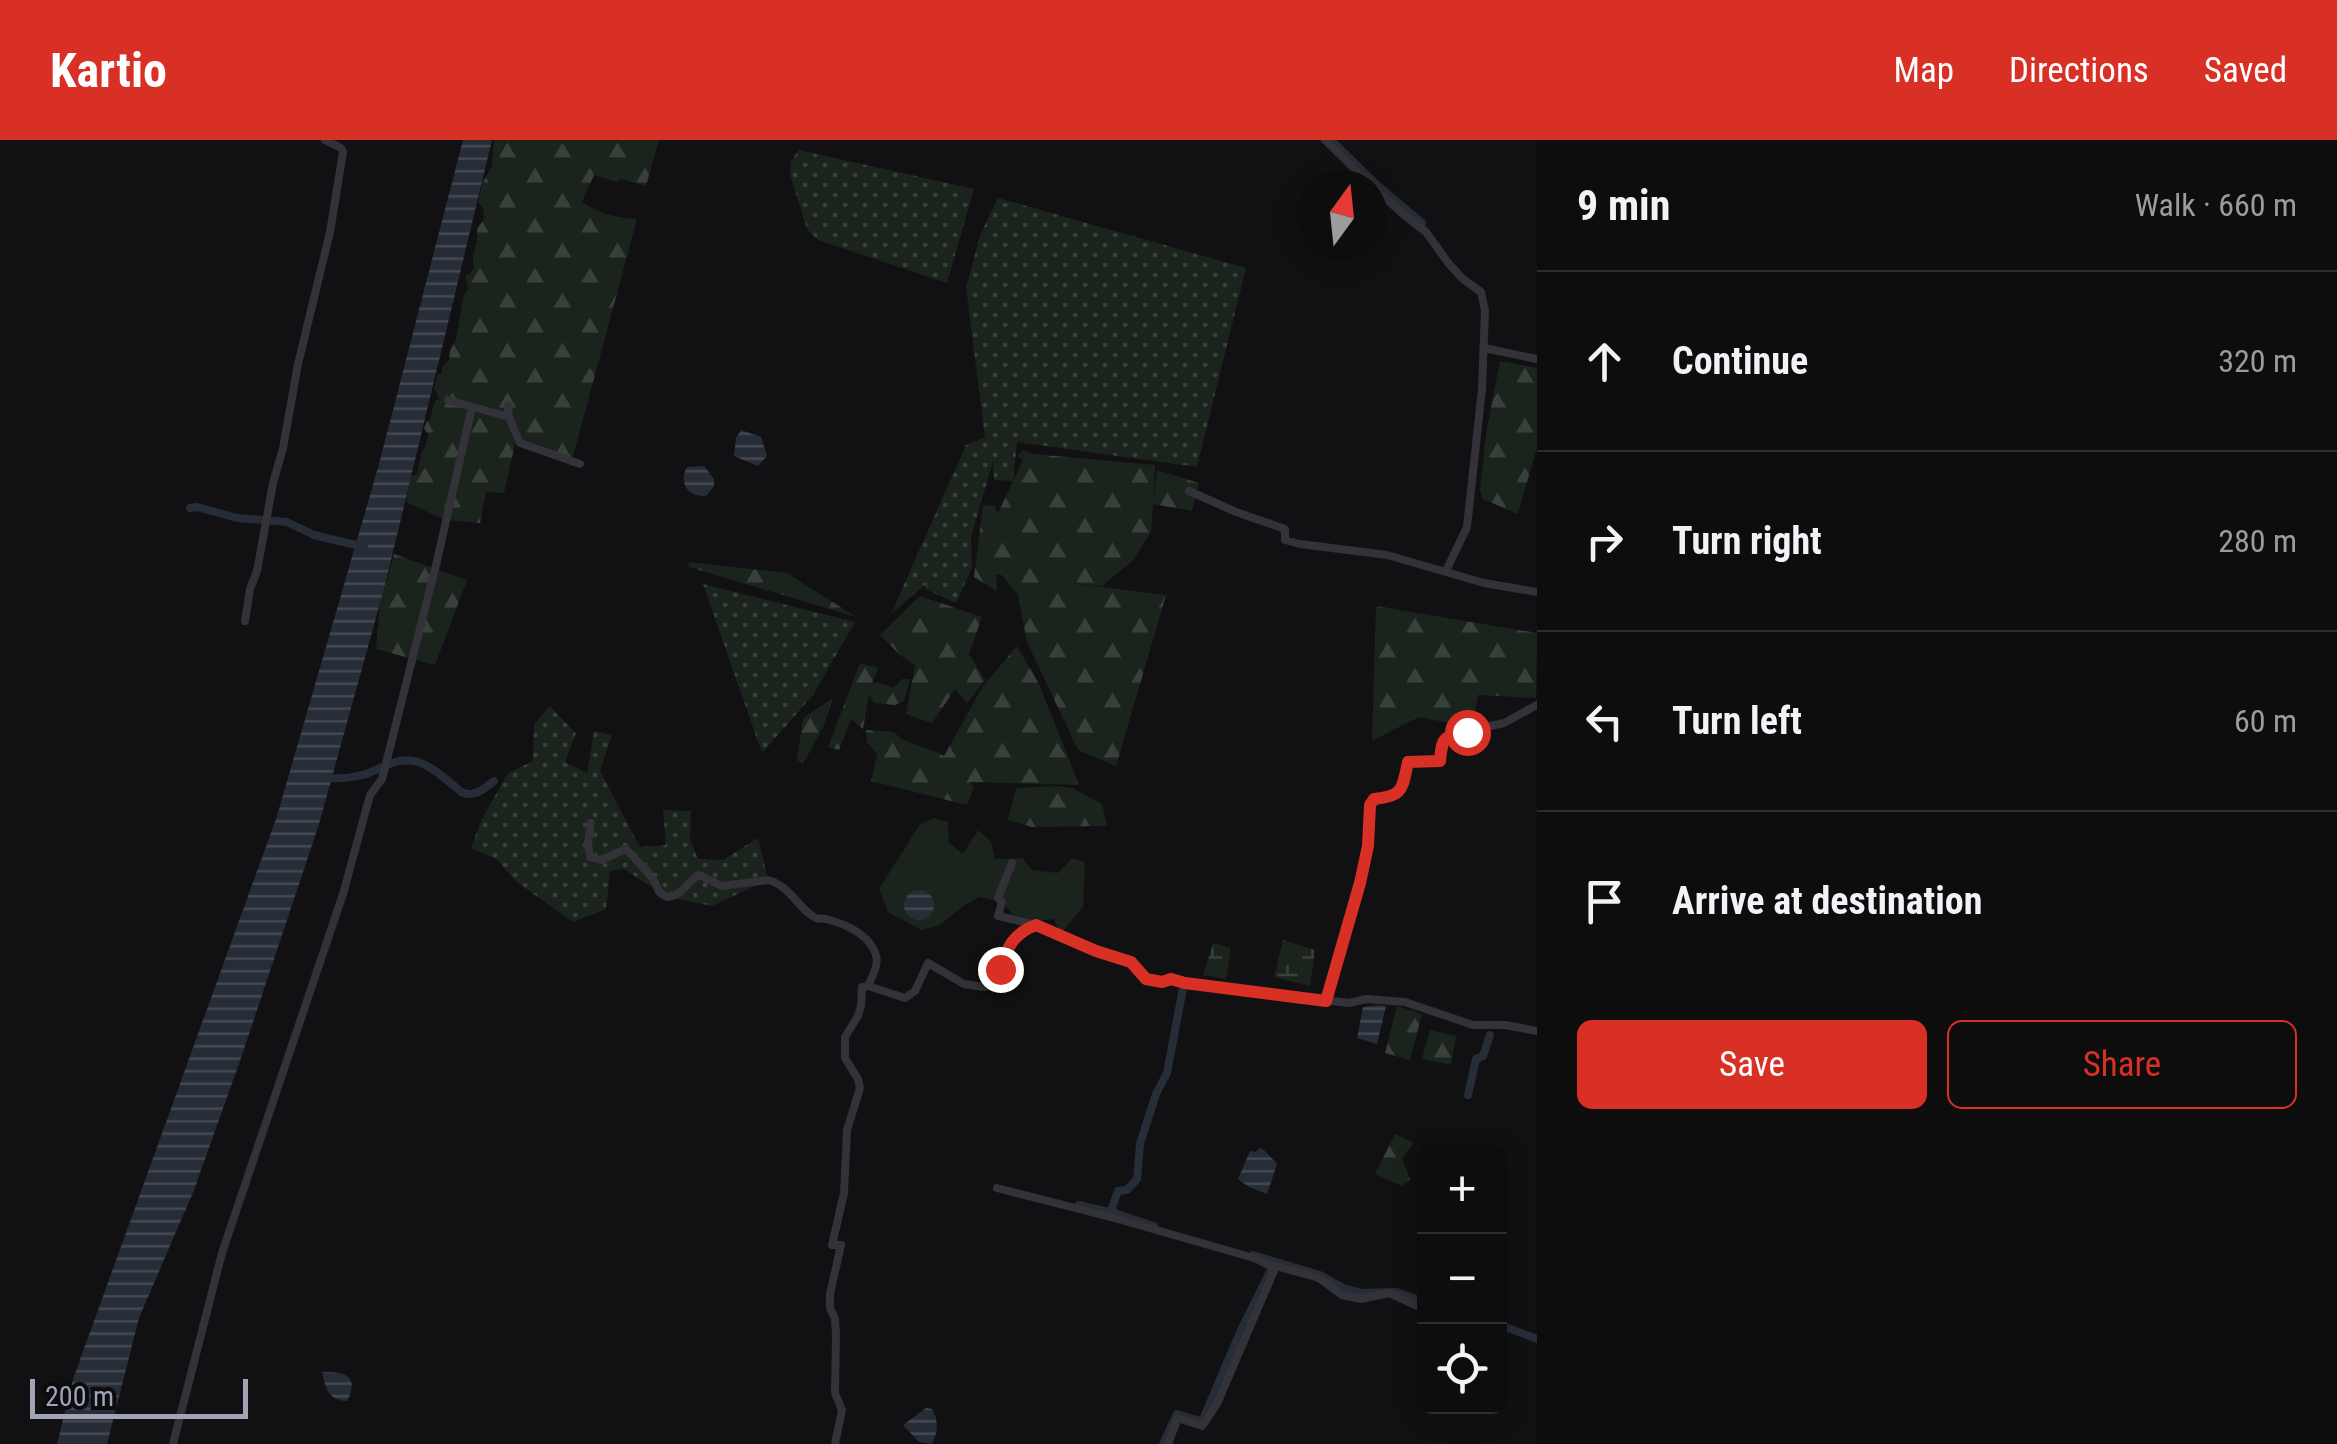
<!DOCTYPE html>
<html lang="en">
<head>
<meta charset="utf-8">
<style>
  body { margin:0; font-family:"Roboto Condensed",sans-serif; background:#161617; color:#f1f3f6 }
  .controls { position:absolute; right:30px; bottom:30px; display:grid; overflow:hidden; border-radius:15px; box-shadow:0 5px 25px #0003 }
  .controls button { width:90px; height:90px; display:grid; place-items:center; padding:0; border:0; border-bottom:2px solid #2d2d2e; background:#0d0d0e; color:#f1f3f6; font:50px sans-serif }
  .compass { position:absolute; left:1297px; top:30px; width:90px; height:90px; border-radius:50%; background:#0d0d0e; box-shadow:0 5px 25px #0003; rotate:15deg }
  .scale { position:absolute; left:30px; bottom:25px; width:218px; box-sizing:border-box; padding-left:10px; border:5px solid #a1a4b5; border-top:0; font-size:28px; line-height:35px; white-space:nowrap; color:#a1a4b5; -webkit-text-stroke:8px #0c0c0e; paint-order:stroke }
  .stop { position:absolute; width:30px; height:30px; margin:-22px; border:8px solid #d93025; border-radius:50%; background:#fff }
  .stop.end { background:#d93025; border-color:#fff; box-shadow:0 2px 10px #0008 }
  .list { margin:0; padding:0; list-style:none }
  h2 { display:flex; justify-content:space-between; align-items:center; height:130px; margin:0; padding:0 40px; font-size:42px }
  h2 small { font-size:32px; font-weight:400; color:#9a9c9e }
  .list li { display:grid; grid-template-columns:65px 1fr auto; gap:30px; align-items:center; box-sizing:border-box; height:180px; padding:0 40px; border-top:2px solid #2d2d2e }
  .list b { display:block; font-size:38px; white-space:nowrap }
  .list em { font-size:32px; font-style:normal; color:#9a9c9e }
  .actions { display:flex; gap:20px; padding:30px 40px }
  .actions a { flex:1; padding:22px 0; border:2px solid #d93025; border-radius:15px; text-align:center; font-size:35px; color:#d93025 }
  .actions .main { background:#d93025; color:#fff }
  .icon { flex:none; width:55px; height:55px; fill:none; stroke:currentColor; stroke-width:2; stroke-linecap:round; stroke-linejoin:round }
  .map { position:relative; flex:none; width:1537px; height:1304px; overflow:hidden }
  header { display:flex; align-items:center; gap:60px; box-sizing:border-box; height:140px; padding:0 50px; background:#d93025; color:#fff }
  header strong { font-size:48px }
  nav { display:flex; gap:55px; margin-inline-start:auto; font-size:35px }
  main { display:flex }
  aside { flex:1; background:#0d0d0e }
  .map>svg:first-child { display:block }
</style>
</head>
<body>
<header>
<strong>Kartio</strong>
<nav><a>Map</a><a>Directions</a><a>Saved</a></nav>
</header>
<main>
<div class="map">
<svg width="1537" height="1304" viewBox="0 0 1537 1304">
  <defs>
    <pattern id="grass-dots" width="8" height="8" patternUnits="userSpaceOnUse" patternTransform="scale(2.5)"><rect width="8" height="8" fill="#1b231d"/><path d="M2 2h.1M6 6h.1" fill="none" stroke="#39403c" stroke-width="1.8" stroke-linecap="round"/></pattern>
    <pattern id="forest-firs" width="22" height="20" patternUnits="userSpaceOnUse" patternTransform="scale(2.5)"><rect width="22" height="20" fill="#1b231d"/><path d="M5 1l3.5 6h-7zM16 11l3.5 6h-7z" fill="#39403c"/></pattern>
    <pattern id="wetland-marsh" width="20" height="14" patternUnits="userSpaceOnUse" patternTransform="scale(2.5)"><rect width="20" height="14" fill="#1b231d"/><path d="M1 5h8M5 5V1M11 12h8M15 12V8" fill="none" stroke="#39403c"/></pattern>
    <pattern id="water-rules" width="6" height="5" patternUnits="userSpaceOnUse" patternTransform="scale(2.5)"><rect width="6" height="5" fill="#272d37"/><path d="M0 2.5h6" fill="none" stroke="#434852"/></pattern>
  </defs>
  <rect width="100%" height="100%" fill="#111113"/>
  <path fill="url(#grass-dots)" d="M799 10 974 49 947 143 818 100 807 89 790 35 791 21Z
    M998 58 1246 128 1197 327 1017 302 1013 341 994 340 993 321 971 397 972 428 956 463 925 449 926 444 891 474 966 305 985 297 966 148 980 95Z
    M703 444 855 482 813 555 762 613Z
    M550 566 576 593 565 622 587 633 594 591 612 595 600 631 640 707 666 705 663 670 691 671 690 700 698 719 723 720 758 698 768 740 712 766 667 757 624 729 610 731 606 769 573 782 518 743 496 719 471 708 482 679 508 633 533 621 534 584Z"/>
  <path fill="url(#forest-firs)" d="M494 0H659L646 46 621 39 617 42 594 35 582 62C600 74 616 78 637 79L572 320 521 302 508 275 470 268 443 379 406 362 411 336 417 334 422 310 425 309 428 295 424 288 427 281H430L434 263 439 258 434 249 438 234H442V227L449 220 450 211 456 199 464 155 468 149 465 135 469 134 474 128C470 114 479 106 477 89L484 79 483 69 478 62 482 44 492 26Z
    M1500 221 1537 228V307L1518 374 1483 359 1480 350 1486 294Z
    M473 268 508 277 518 301 515 304 504 353 486 352 480 383 447 380Z
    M1024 310 1033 314 1155 325 1153 363 1157 330 1199 343 1192 371 1153 364 1151 392 1133 420 1102 446 1070 443 1166 455 1116 626 1078 610 1027 502 1018 455 1002 435H996L997 451 974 437 983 365 994 366 998 373 1023 320 1017 316Z
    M394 414 467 440 435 525 376 509 380 464Z
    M688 422 787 433 856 477 689 427Z
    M920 456 982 477 969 514 985 540 967 563 955 549 932 583 906 574 915 525 900 515 880 495Z
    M1376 466 1537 493 1536 558 1478 555 1472 587 1418 577 1372 601Z
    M1017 506 1039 544 1079 645 970 642 974 647 967 665 871 641 878 611 876 613 867 602 866 590 894 592C906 606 928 606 944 616L983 546Z
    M860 523 878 528 872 544 876 542 894 548 902 539H910L904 561 895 565 874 563 869 554 863 589 851 579 839 610 828 607Z
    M833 558 824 585 803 624 797 620 803 578Z
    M1057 646 1072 648 1102 664 1107 686 1032 687 1008 680 1016 648Z
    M1397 866 1422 874 1410 920 1385 913Z
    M1430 890 1456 896 1451 925 1422 919Z
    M1395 994 1414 1003 1402 1018 1410 1039 1402 1046 1375 1034Z"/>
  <path fill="url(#wetland-marsh)" d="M1283 800 1315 810 1310 846 1274 837Z
    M1213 803 1231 808 1226 839 1203 835Z"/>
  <path fill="#1b231d" d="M934 678 948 682 949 703 963 714 978 690 991 702 995 719 1022 718 1032 730 1058 733 1072 718 1085 722 1083 767 1061 793 1053 779 1020 783 1002 762 980 757 963 766 940 785 921 790 888 772 879 749 920 684Z"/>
  <path fill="url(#water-rules)" d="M463 0H492L385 445 319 684 241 918 194 1050 139 1178 107 1304H57L73 1239 277 676 379 324Z
    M741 290 761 297 767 316 758 326 734 316 736 298Z
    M704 326 714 339V346L707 355C689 359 678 343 687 327Z
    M904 765a15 15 0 1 1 30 0a15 15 0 1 1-30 0Z
    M1379 865 1386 866 1377 904 1357 898 1363 867Z
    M1259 1008 1264 1010 1277 1024 1267 1054 1249 1047 1238 1039 1250 1011 1256 1012Z
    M322 1232C345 1231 360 1236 347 1261 328 1260 326 1249 322 1232Z
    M926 1268 932 1269C939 1281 938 1292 932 1304L919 1302 903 1285Z"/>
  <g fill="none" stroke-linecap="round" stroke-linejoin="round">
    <path stroke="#272d37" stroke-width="8" d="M1331 0 1376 44 1422 83
      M190 368 197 367 237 378 287 382 314 395 364 407
      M325 638C339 639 352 638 366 634 384 627 401 615 421 623 436 629 449 642 461 652 475 658 483 649 494 641
      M1468 955 1476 919 1483 916 1490 895
      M1079 1065 1114 1073
      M1154 1086 1114 1073 1112 1068 1118 1051 1127 1050 1137 1039 1140 1004 1156 954 1167 933 1183 848
      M1253 1115 1320 1135 1343 1148 1362 1153 1396 1152 1424 1162
      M1500 1185 1537 1199
      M1163 1304 1177 1274 1200 1281 1204 1277 1241 1190 1271 1130"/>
    <path stroke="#323238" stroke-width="8" d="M1325 0 1371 45
      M1372 46 1404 75 1426 92 1449 124 1463 139 1481 152 1485 171 1482 249 1467 387 1446 431
      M1484 208 1537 219
      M448 260 509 277
      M508 266 509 277 520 303 580 324
      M1189 351 1236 372 1285 389V400L1300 404 1387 415 1484 443 1537 452
      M245 481 250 449 257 431 273 343 283 308 298 224 330 92 343 12 341 8 325 0
      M591 683 588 704 590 717 601 720 626 709C638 723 654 735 659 752L667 757C686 754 685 743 699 735L722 746 768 740C789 746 795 763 811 775 819 781 817 777 826 779 845 784 869 793 876 815 879 825 872 837 868 846L862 847 861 866 858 876 845 897V918L858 939 860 948 847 990 844 1053 832 1105H841L830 1154V1168L835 1179 836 1194 835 1253 842 1270 835 1304
      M1012 723 998 758 1002 762 998 776 1032 784
      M868 846 905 858 915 851 928 823 964 844 985 847C1004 834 998 820 1009 804 1014 796 1027 789 1036 785L1096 811 1131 822 1146 839 1161 842 1171 839 1185 843 1349 863 1366 859 1405 862 1473 885H1505L1537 891
      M1326 861 1360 743 1368 706 1370 665 1374 659C1404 656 1402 649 1408 622L1440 621 1442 603 1449 595 1504 583 1537 565
      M997 1048 1118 1079 1254 1118 1275 1128
      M173 1304 222 1113 343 754 370 655 382 639 436 425 472 267
      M1168 1304 1178 1278 1202 1286 1217 1264 1276 1126 1319 1138 1342 1155 1361 1159 1389 1153 1424 1169"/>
  </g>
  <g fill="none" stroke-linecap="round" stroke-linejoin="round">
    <path stroke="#d93025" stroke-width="12" d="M1000 829C1008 806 1013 794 1036 785L1096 811 1131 822 1146 839 1162 842 1171 839 1185 843 1326 861 1360 743 1368 706 1370 665 1374 659C1404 656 1402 649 1408 622L1440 621C1442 598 1443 596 1467 592"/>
  </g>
</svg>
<div class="controls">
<button>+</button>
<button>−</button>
<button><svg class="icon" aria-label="locate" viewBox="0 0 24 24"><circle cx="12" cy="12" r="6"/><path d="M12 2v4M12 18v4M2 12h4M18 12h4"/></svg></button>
</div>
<svg class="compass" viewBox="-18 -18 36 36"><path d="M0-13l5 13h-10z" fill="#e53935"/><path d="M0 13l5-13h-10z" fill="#9a9c9e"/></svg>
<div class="scale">200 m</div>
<div class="stop" style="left:1467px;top:592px"></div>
<div class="stop end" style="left:1000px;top:829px"></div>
</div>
<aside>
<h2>9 min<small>Walk · 660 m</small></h2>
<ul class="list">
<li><svg class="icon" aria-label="ahead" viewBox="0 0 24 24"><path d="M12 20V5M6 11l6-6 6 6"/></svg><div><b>Continue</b></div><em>320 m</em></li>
<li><svg class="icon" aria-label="right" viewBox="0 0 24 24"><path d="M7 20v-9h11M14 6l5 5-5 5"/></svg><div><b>Turn right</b></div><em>280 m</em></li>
<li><svg class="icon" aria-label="left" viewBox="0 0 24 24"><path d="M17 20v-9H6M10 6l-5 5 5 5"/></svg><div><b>Turn left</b></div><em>60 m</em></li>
<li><svg class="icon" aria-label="arrive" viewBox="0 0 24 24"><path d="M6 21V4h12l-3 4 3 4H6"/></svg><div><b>Arrive at destination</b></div></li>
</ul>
<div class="actions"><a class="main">Save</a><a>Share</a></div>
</aside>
</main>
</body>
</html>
